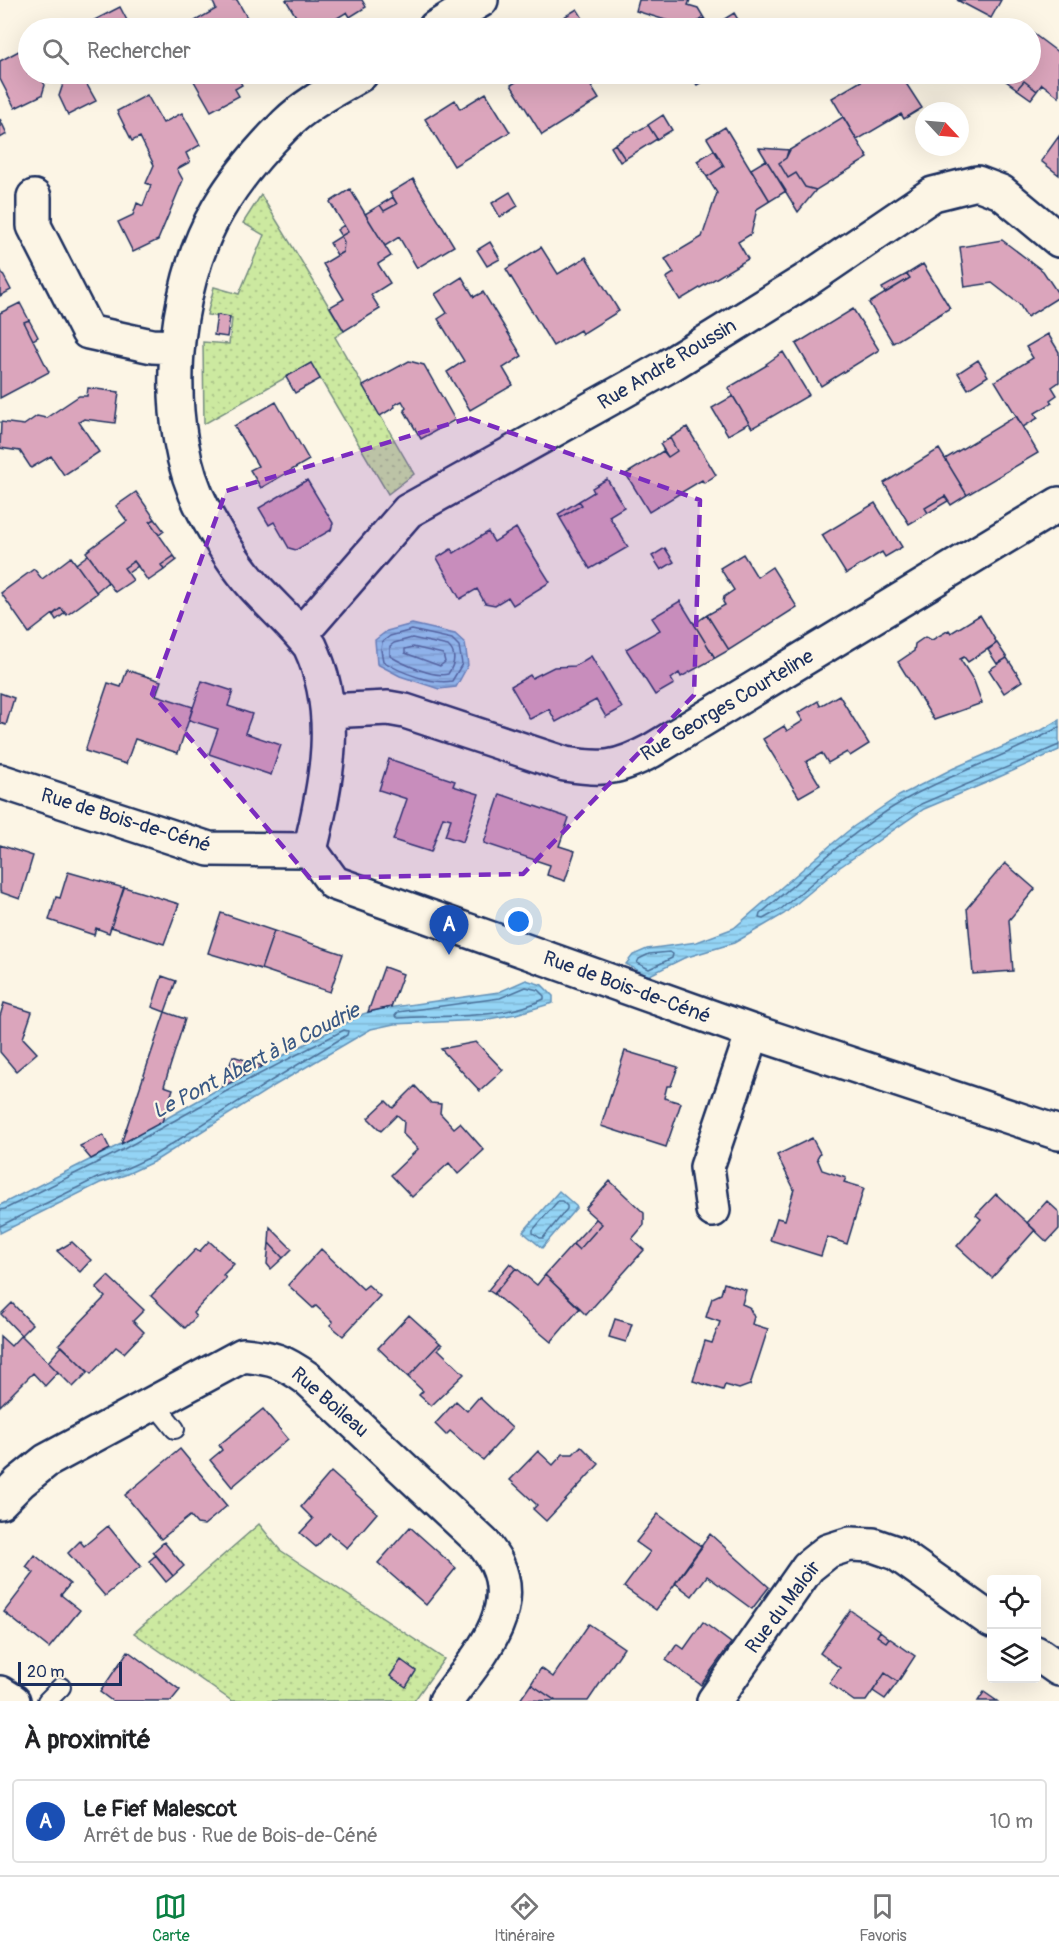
<!DOCTYPE html>
<html lang="fr">
<head>
<meta charset="utf-8">
<style>
  body { margin:0; font-family:Pangolin,sans-serif; background:#f2f2f2; color:#202124 }
  .controls { position:absolute; right:18px; bottom:18px; display:grid; overflow:hidden; border-radius:6px; box-shadow:0 6px 24px #0002 }
  .controls button { width:54px; height:54px; display:grid; place-items:center; padding:0; border:0; border-bottom:2px solid #e0e0e0; background:#fff; color:#202124; font:30px sans-serif }
  .compass { position:absolute; left:915px; top:102px; width:54px; height:54px; border-radius:50%; background:#fff; box-shadow:0 6px 24px #0002; rotate:116deg }
  .scale { position:absolute; left:18px; bottom:15px; width:104px; box-sizing:border-box; padding-left:6px; border:3px solid #1b2f5e; border-top:0; font-size:16px; line-height:21px; white-space:nowrap; color:#1b2f5e; -webkit-text-stroke:4px #fcf5e5; paint-order:stroke }
  .you { position:absolute; left:519px; top:922px; width:21px; height:21px; margin:-15px; border:4px solid #fff; border-radius:50%; background:#1a73e8; box-shadow:0 0 0 9px #1a73e833 }
  .badge { display:grid; place-items:center; width:39px; height:39px; border-radius:50%; background:#0b8043; color:#fff; font-size:20px; font-weight:700 }
  .pin { position:absolute; translate:-50% -50px; filter:drop-shadow(0 2px 3px #0008) }
  .pin::after { content:''; position:absolute; top:32px; width:21px; height:18px; background:inherit; clip-path:polygon(0 0,100% 0,50% 100%) }
  .list { margin:0; padding:0; list-style:none }
  h2 { display:flex; justify-content:space-between; align-items:center; height:78px; margin:0; padding:0 24px; font-size:26px }
  h2 small { font-size:20px; font-weight:400; color:#757577 }
  .list li { display:grid; grid-template-columns:39px 1fr auto; gap:18px; align-items:center; box-sizing:border-box; height:84px; margin:0 12px 12px; padding:0 12px; border:2px solid #e0e0e0; border-radius:6px }
  .list b { display:block; font-size:22px; white-space:nowrap }
  .list p { margin:0; font-size:20px; white-space:nowrap; color:#757577 }
  .list em { font-size:20px; font-style:normal; color:#757577 }
  .icon { flex:none; width:33px; height:33px; fill:none; stroke:currentColor; stroke-width:2; stroke-linecap:round; stroke-linejoin:round }
  .map { position:relative; flex:none; width:1059px; height:1701px; overflow:hidden }
  .search { position:absolute; background:#fff; box-shadow:0 6px 24px #0002; left:18px; right:18px; top:18px; height:66px; display:flex; align-items:center; gap:15px; box-sizing:border-box; padding:0 21px; border-radius:33px; color:#757577; font-size:22px }
  .sheet { height:174px; background:#fff }
  nav { display:flex; justify-content:space-around; align-items:center; box-sizing:border-box; height:84px; border-top:2px solid #e0e0e0; background:#fff; font-size:16px; color:#757577 }
  nav a { display:grid; justify-items:center; gap:3px }
  nav .on { color:#0b8043 }
  .map>svg:first-child { display:block }
</style>
</head>
<body>
<div class="map">
<svg width="1059" height="1701" viewBox="0 0 1059 1701">
  <defs>
    <pattern id="green-dots" width="8" height="8" patternUnits="userSpaceOnUse" patternTransform="scale(1.5)"><rect width="8" height="8" fill="#cce9a0"/><path d="M2 2h.1M6 6h.1" fill="none" stroke="#afc88c" stroke-width="1.8" stroke-linecap="round"/></pattern>
    <pattern id="water-rules" width="6" height="5" patternUnits="userSpaceOnUse" patternTransform="scale(1.5)"><rect width="6" height="5" fill="#94d4f5"/><path d="M0 2.5h6" fill="none" stroke="#7fb6d4"/></pattern>
  </defs>
  <rect width="100%" height="100%" fill="#fcf5e5"/>
  <filter id="ink" filterUnits="userSpaceOnUse"><feTurbulence type="fractalNoise" baseFrequency=".0167" numOctaves="2"/><feDisplacementMap in="SourceGraphic" scale="12" xChannelSelector="R" yChannelSelector="G"/><feConvolveMatrix kernelMatrix="1 2 1 2 8 2 1 2 1" color-interpolation-filters="sRGB"/></filter>
  <g filter="url(#ink)">
    <path fill="url(#green-dots)" stroke="#748c7f" stroke-width="1.5" d="M261 195 344 331 335 337 414 474 388 494 311 363 204 424 203 342 229 344 232 319 207 315 214 287 239 294 264 235 243 223Z
      M259 1524 280 1550 444 1659 414 1701H232L134 1633Z"/>
    <path fill="url(#water-rules)" stroke="#6492b9" stroke-width="1.5" d="M412 624 455 634 465 643 468 665 456 687 439 689 400 676 377 664 375 640 387 631Z
      M1059 720V750L988 782 924 809 840 867 784 914 765 925 734 943 684 958 648 976 626 964 633 955 647 949 697 942 734 928 832 844 853 827 899 796 954 768 1042 730Z
      M526 980 542 985 553 996V1003L516 1014 483 1020 394 1024 371 1029 272 1087 155 1161 125 1175 100 1183 0 1233V1205L121 1144 222 1087 363 1014 380 1009 499 992Z
      M559 1191 577 1207 542 1248 523 1232Z"/>
    <g fill="none" stroke-linecap="round" stroke-linejoin="round">
      <path stroke="#4b719a" stroke-width="1.5" d="M412 630 452 639 459 646 462 664 452 681C433 685 399 672 383 661L381 650 382 642 390 636Z
        M412 638 448 646C457 654 454 665 448 674 434 678 403 664 390 656V646L394 643Z
        M413 647 443 654 445 662 440 666 405 653V649Z
        M1059 727C1010 756 952 772 903 801 850 832 806 875 760 914L759 918 763 919 781 909 837 862 921 804 1059 745
        M670 952 673 954 672 958 649 969 637 963 639 959 649 954Z
        M526 987 538 990 544 996V999C503 1020 444 1015 398 1018L395 1016 398 1012 500 998Z
        M558 1201H562L567 1206V1209L543 1238H540L533 1233V1230Z
        M0 1210 5 1209 124 1149 225 1092 344 1030 348 1031 347 1035 269 1082 153 1156 123 1170 97 1178 0 1226"/>
    </g>
    <path fill="#dba5bc" stroke="#1b2f5e" stroke-width="1.5" d="M212 0H237L253 28H199L195 21 216 9Z
      M286 0H362L366 7 350 17 347 12 321 28H303Z
      M639 0H690L688 5 698 8 704 18 697 22 701 28H670L672 22 636 11Z
      M957 0H1001L991 18Z
      M120 7 131 28H79Z
      M577 9 589 28H546Z
      M734 13 743 28H710Z
      M704 18 710 28H701L697 22Z
      M266 19 271 28H253L252 27Z
      M1031 32 1059 53V97L1042 84 1037 91 1024 81 1017 89 999 76 1001 74H1030Z
      M28 46V74H51L41 78 45 85 42 95 15 108 0 79V61Z
      M63 74H81L96 101 68 115 59 96 63 84 67 82Z
      M190 74H245L238 78 242 85 235 89 239 96 211 111Z
      M528 74H587L584 75 599 99 542 135 511 85Z
      M690 74H715L697 85Z
      M873 74H900L922 108 904 119 901 114 857 140 832 98Z
      M1024 81 1037 91 1031 99 1017 89Z
      M486 93 510 132 454 166 425 119 455 100 460 109Z
      M147 95 163 123 182 113 200 145 186 153 190 162 177 169 183 180 158 240 133 252 118 222 133 215 137 203 143 206 151 185 146 183 154 165 140 137 132 141 117 111Z
      M663 115 672 130 657 139 648 125Z
      M843 117 868 158 816 190 805 187 796 173 788 178 779 163 786 158 788 151Z
      M0 119 7 134 0 138Z
      M648 125 657 139 625 159 615 144Z
      M725 127 770 201 757 209 751 234 738 242 748 259 680 300 666 278 674 273 665 259 702 237 717 193 707 177 724 166 707 138Z
      M1059 136V175L1041 161Z
      M615 144 625 159 620 162 611 147Z
      M759 148 790 150 786 158 779 163 788 178 796 173 805 187 816 190 798 212Z
      M714 150 724 166 707 177 697 161Z
      M766 160 786 191 770 201 751 169Z
      M413 179 454 246 417 268 399 237 385 246 365 214 380 205 384 211 397 204 390 193Z
      M350 189 391 256 378 264 390 283 371 295 380 309 344 331 330 307 344 299 323 264 343 252 344 242 341 236 348 232 330 202Z
      M510 192 518 206 500 217 492 203Z
      M393 197 397 204 384 211 380 205Z
      M344 225 348 232 341 236 337 230Z
      M341 236 344 242 343 252 337 255 330 243Z
      M1002 240 1043 271 1059 295V297L1027 317 1019 304 992 283 965 287 960 247Z
      M490 242 500 259 487 266 477 250Z
      M541 247 558 274 586 257 619 311 582 334 580 330 553 346 506 269Z
      M923 264 950 308 893 343 869 303 910 278 907 274Z
      M0 269 11 290 0 296Z
      M907 274 910 278 885 293 882 288Z
      M462 277 474 297 483 292 522 356 503 368 513 385 470 410 447 372 464 361 438 319 447 313 435 294Z
      M20 303 29 320 24 322 49 372 0 398V313Z
      M853 309 879 350 821 386 796 344Z
      M217 315 230 317 227 337 214 335Z
      M29 320 38 337 33 340 24 322Z
      M1048 334 1059 352V382L1052 387 1057 395 1050 400 1052 403 1035 413 1038 418 1023 427 995 381 1033 358 1026 347Z
      M783 352 809 395 752 428 728 388 767 365 766 364Z
      M978 360 988 376 968 389 958 373Z
      M409 361 424 365 455 420 421 439 404 410 406 408 402 401 394 405 395 407 380 416 363 386Z
      M311 363 320 379 295 393 286 377Z
      M88 388 119 392 115 423 84 419 79 422 99 452 64 475 51 456 31 468 20 451 0 448 1 422 24 425 37 416 46 418 79 396H87Z
      M733 396 749 423 728 435 712 408Z
      M276 402 309 460 261 488 250 470 258 466 234 426Z
      M1016 416 1038 453 967 495 945 459Z
      M687 427 716 475 704 483 702 480 649 512 626 474 663 451 668 457 677 451 670 438Z
      M670 438 677 451 668 457 660 444Z
      M939 449 967 495 951 505 945 496 925 508 928 513 909 524 884 483Z
      M607 479 624 507 609 516 628 547 590 569 560 518 582 505 579 501 594 492 592 488Z
      M307 480 333 523 331 530 296 550 289 548 274 522 269 525 259 508Z
      M136 492 155 519 150 522 174 556 161 565 164 570 148 581 134 561 124 568 133 580 115 592 86 552 127 521 116 506Z
      M945 496 948 501 928 513 925 508Z
      M579 501 582 505 560 518 558 514Z
      M875 503 902 547 885 557 882 552 846 574 822 535Z
      M155 519 164 531 159 535 150 522Z
      M516 528 550 582 513 605 508 597 495 605 485 603 477 589 460 599 437 558 451 549 454 553 488 532 494 542Z
      M665 548 674 562 661 570 652 556Z
      M743 554 757 577 772 567 797 607 729 650 707 615 725 605 723 602 724 597 734 590 720 568Z
      M88 555 108 582 96 592 76 564Z
      M174 556 177 560 164 570 161 565Z
      M71 557 97 593 67 615 61 608 29 633 1 593 34 569 42 579Z
      M134 561 138 566 128 573 124 568Z
      M680 601 715 658 681 677 679 673 671 679 674 684 655 695 626 649 660 630 652 618Z
      M61 608 65 613 56 620 53 615Z
      M707 615 729 650 715 658 694 624Z
      M980 615 997 643 968 662 964 657 960 659 974 681 982 703 934 720 898 662 914 651 915 644 925 637 932 640 949 630 951 633Z
      M997 643 1007 658 997 664 988 650Z
      M591 656 622 708 606 717 596 700 556 722 549 709 530 719 511 686 530 675 532 678 554 667 575 666Z
      M1007 658 1022 681 1004 693 989 670Z
      M127 670 161 681 156 695 193 707 178 753 135 739 126 764 85 751 108 683 121 687Z
      M202 681 233 691 228 706 252 714 245 733 281 745 271 775 209 754 218 729 189 720Z
      M0 693 14 698 6 725 0 723Z
      M839 695 869 744 850 756 847 752 828 763 822 753 806 762 820 785 799 797 763 739 784 726 787 731 803 721 798 713 818 701 820 706Z
      M389 759 455 781 453 786 479 794 463 842 445 836 451 819 443 817 431 852 393 840 407 799 379 790Z
      M500 794 569 818 559 846 575 851 565 881 547 875 550 865 484 843Z
      M0 845 33 856 20 899 0 892Z
      M1005 863 1035 889 1009 920 1013 971 973 974 967 908Z
      M68 872 124 888 109 933 96 928 94 935 49 920 56 897 60 898Z
      M124 887 179 904 164 944 111 927Z
      M221 913 274 931 261 969 208 953Z
      M274 931 343 954 330 992 261 969Z
      M384 967 403 974 391 1007 368 1012Z
      M162 976 176 981 165 1012 152 1007Z
      M4 1003 32 1012 23 1038 37 1053 16 1071 0 1052V1016Z
      M165 1012 185 1019 164 1086 173 1089 162 1122 121 1144Z
      M476 1042 503 1070 480 1091 441 1049Z
      M625 1051 678 1067 671 1086H667L664 1098 681 1103 666 1147 601 1126Z
      M233 1056 263 1066 222 1087Z
      M415 1086 431 1103 441 1104 440 1113 454 1128 460 1123 484 1150 458 1174 449 1163 412 1197 391 1175 418 1149 403 1134 404 1121 397 1115 381 1131 368 1118 386 1101 393 1108Z
      M103 1135 110 1149 91 1159 80 1146Z
      M812 1138 820 1153 817 1158 822 1170 846 1178 844 1182 864 1188 847 1244 827 1237 821 1256 770 1240 777 1218 785 1220 794 1189 777 1155Z
      M610 1181 644 1213V1225L632 1239 644 1250 586 1315 545 1275 573 1244 579 1250 602 1224 585 1209Z
      M996 1194 1035 1230 992 1278 957 1246 981 1219 976 1215Z
      M1047 1201 1059 1212V1229L1047 1242 1027 1223Z
      M596 1219 602 1224 579 1250 573 1244Z
      M270 1227 292 1249 283 1258 269 1243Z
      M209 1241 234 1264 223 1275 226 1278 193 1313 196 1317 185 1328 151 1296 196 1249 199 1252Z
      M72 1242 91 1260 80 1272 57 1251Z
      M269 1243 283 1258 271 1269 267 1264Z
      M321 1249 363 1289 368 1285 380 1296 343 1336 330 1325 333 1322 316 1306 313 1308 288 1285Z
      M510 1263 516 1268 494 1294 488 1290Z
      M516 1268 537 1285 545 1275 580 1308 551 1342 494 1294Z
      M108 1276 144 1310 133 1321 144 1332 124 1353 116 1347 91 1374 59 1344 105 1297 96 1288Z
      M724 1283 746 1290 742 1304 749 1307 754 1317 752 1324 768 1329 750 1385 739 1389 725 1385 723 1390 693 1381 705 1341 712 1343 720 1322 706 1317 712 1298 721 1294Z
      M12 1303 32 1324 21 1335 1 1314Z
      M409 1315 440 1343 408 1377 378 1348Z
      M615 1319 632 1324 626 1342 609 1337Z
      M21 1335 58 1372 45 1386 33 1373 0 1406V1336L11 1346Z
      M440 1343 442 1345 438 1349 464 1374 431 1406 419 1395 423 1391 408 1377Z
      M62 1346 88 1372 73 1387 48 1362Z
      M479 1397 512 1428 483 1460 450 1431 446 1435 435 1424 456 1401 467 1411Z
      M263 1409 288 1439 232 1487 210 1460 222 1450 219 1445Z
      M581 1446 599 1464 546 1521 533 1509 537 1505 510 1480 538 1451 553 1465 563 1454H573Z
      M180 1449 227 1506 204 1525 197 1524 190 1516 161 1539 125 1495Z
      M331 1472 377 1513 347 1548 329 1533 316 1547 300 1533 313 1519 301 1507Z
      M658 1514 702 1547 656 1610 624 1587 650 1552 636 1542Z
      M108 1526 141 1566 105 1596 68 1553 80 1541 84 1546Z
      M410 1527 456 1568 426 1605 378 1563Z
      M710 1534 769 1587 752 1609 707 1576 692 1596 675 1583Z
      M164 1542 184 1566 173 1576 153 1552Z
      M35 1555 70 1584 61 1595 80 1610 49 1648 4 1612 34 1573 26 1567Z
      M156 1555 173 1576 166 1582 149 1561Z
      M850 1610 880 1631 877 1636 886 1642 889 1638 915 1656 898 1682 885 1673 866 1701H854L829 1683 840 1668 820 1653Z
      M703 1622 731 1643 701 1685 666 1660 677 1644 684 1649Z
      M589 1624 624 1648 588 1701H556L531 1684 541 1668 553 1677Z
      M880 1631 889 1638 886 1642 877 1636Z
      M128 1651 180 1690 171 1701H112L100 1692Z
      M401 1660 416 1671 406 1687 390 1676Z
      M885 1673 898 1682 885 1699 873 1691Z
      M531 1684 556 1701 520 1700Z
      M984 1692 997 1701H978Z"/>
    <g fill="none" stroke-linecap="round" stroke-linejoin="round">
      <g stroke="#1b2f5e" stroke-width="22">
        <path id="lane" d="M154 1403 175 1429
          M47 1701 61 1687"/>
      </g>
      <g stroke="#1b2f5e" stroke-width="38">
        <path id="street" d="M435 28 481 0
          M34 197V226L88 332 152 346 176 347
          M301 634 408 511 668 366 805 281 933 194 977 183 1001 192 1059 240
          M328 711 388 708 405 711 565 764C603 770 617 769 651 751L1059 504
          M310 850C327 782 341 712 310 646 293 624 272 606 254 586 234 564 218 537 204 511 159 427 171 289 218 209 236 178 261 149 286 124 307 103 336 89 361 74
          M713 1210 707 1167 753 1032
          M0 1502 20 1482 46 1461 243 1355C273 1358 283 1361 308 1379L484 1544C488 1550 494 1557 497 1564 521 1615 473 1662 446 1701
          M1036 1653 1059 1669
          M0 1693 13 1701
          M714 1701 808 1567 828 1551 850 1544 873 1545 896 1553 992 1621"/>
      </g>
      <g stroke="#1b2f5e" stroke-width="38">
        <path id="secondary" d="M0 781 209 849 310 850 334 883 753 1032 1059 1133"/>
      </g>
      <use href="#lane" stroke="#fcf5e5" stroke-width="18"/>
      <use href="#street" stroke="#fcf5e5" stroke-width="33"/>
      <use href="#secondary" stroke="#fcf5e5" stroke-width="33"/>
    </g>
  </g>
  <path fill="#7b2cbf" fill-opacity="0.2" stroke="#7b2cbf" stroke-width="4.5" stroke-dasharray="12 8" stroke-linejoin="round" d="M469 418 700 500 694 695 523 874 310 878 152 694 226 491Z"/>
  <g text-anchor="middle" dominant-baseline="central" stroke-width="4.5" stroke-linejoin="round" paint-order="stroke">
    <g font-size="20" fill="#1b2f5e" stroke="#fcf5e5">
      <text transform="translate(667 364) rotate(-31)">Rue André Roussin</text>
      <text transform="translate(727 705) rotate(-31)">Rue Georges Courteline</text>
      <text transform="translate(126 820) rotate(17)">Rue de Bois-de-Céné</text>
      <text transform="translate(627 987) rotate(20)">Rue de Bois-de-Céné</text>
      <text transform="translate(330 1402) rotate(41)">Rue Boileau</text>
      <text transform="translate(783 1607) rotate(-53)">Rue du Maloir</text>
    </g>
    <g font-size="21" font-style="italic" fill="#395884" stroke="#fcf5e5">
      <text transform="translate(256 1061) rotate(-27)">Le Pont Abert à la Coudrie</text>
    </g>
  </g>
</svg>
<div class="controls">
<button><svg class="icon" aria-label="locate" viewBox="0 0 24 24"><circle cx="12" cy="12" r="6"/><path d="M12 2v4M12 18v4M2 12h4M18 12h4"/></svg></button>
<button><svg class="icon" aria-label="layers" viewBox="0 0 24 24"><path d="M12 4l9 5-9 5-9-5zM3 14l9 5 9-5"/></svg></button>
</div>
<svg class="compass" viewBox="-18 -18 36 36"><path d="M0-13l5 13h-10z" fill="#e53935"/><path d="M0 13l5-13h-10z" fill="#757577"/></svg>
<div class="scale">20 m</div>
<div class="you"></div>
<div class="pin badge" style="left:449px;top:955px;background:#1a4fb4">A</div>
<div class="search"><svg class="icon" aria-label="search" viewBox="0 0 24 24"><circle cx="10" cy="10" r="6"/><path d="M15 15l6 6"/></svg>Rechercher</div>
</div>
<section class="sheet">
<h2>À proximité<small></small></h2>
<ul class="list">
<li><span class="badge" style="background:#1a4fb4">A</span><div><b>Le Fief Malescot</b><p>Arrêt de bus · Rue de Bois-de-Céné</p></div><em>10 m</em></li>
</ul>
</section>
<nav>
<a class="on"><svg class="icon" aria-label="map" viewBox="0 0 24 24"><path d="M3 6l6-2 6 2 6-2v14l-6 2-6-2-6 2zM9 4v14M15 6v14"/></svg>Carte</a>
<a><svg class="icon" aria-label="directions" viewBox="0 0 24 24"><path d="M12 3l9 9-9 9-9-9zM9 14v-3h6M13 9l2 2-2 2"/></svg>Itinéraire</a>
<a><svg class="icon" aria-label="saved" viewBox="0 0 24 24"><path d="M7 4h10v16l-5-4-5 4z"/></svg>Favoris</a>
</nav>
</body>
</html>
